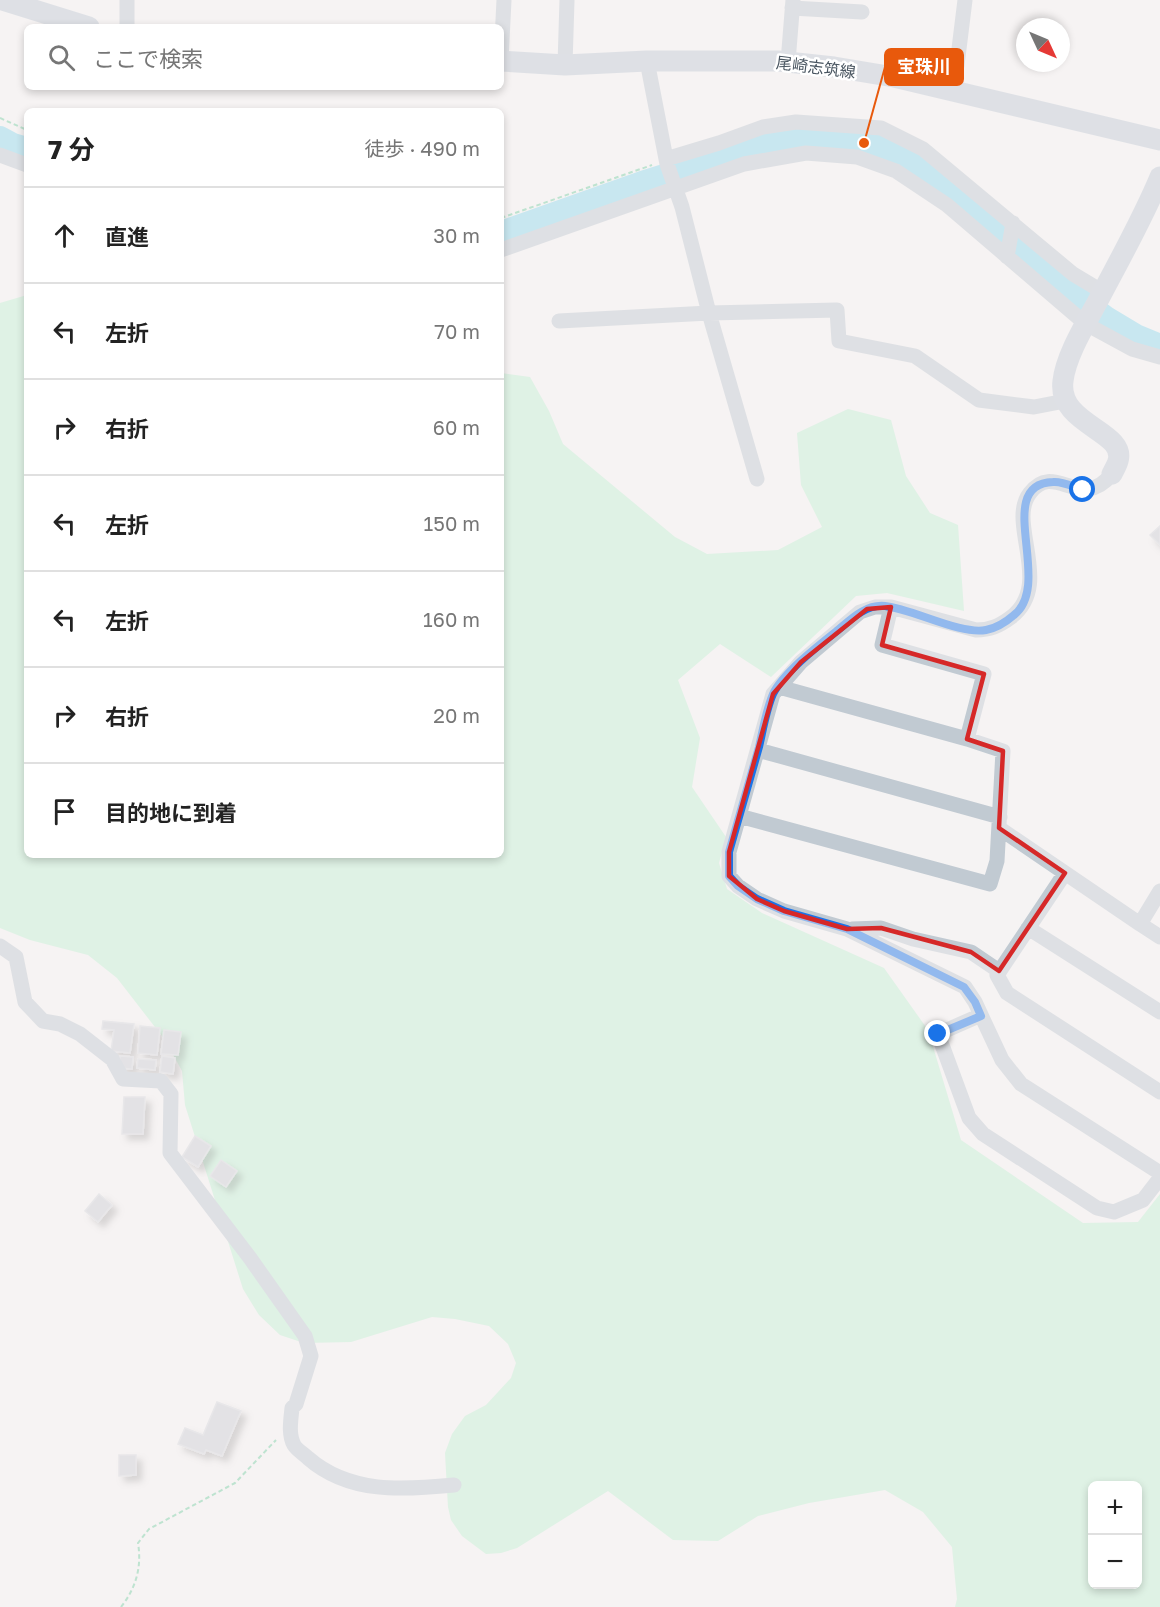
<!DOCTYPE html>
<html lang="ja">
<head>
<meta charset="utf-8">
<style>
  body { margin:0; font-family:"Golos Text","Noto Sans JP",sans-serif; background:#f2f2f2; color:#222 }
  .controls { position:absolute; right:18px; bottom:18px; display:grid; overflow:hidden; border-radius:9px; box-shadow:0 3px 9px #0003 }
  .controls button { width:54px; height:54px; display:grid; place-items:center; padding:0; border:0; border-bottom:2px solid #e0e0e0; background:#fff; color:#222; font:30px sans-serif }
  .compass { position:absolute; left:1016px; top:18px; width:54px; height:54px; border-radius:50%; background:#fff; box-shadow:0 3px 9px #0003; rotate:134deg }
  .stop { position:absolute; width:18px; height:18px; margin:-14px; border:4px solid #1a73e8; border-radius:50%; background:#fff }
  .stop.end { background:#1a73e8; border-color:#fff; box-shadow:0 2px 6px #0008 }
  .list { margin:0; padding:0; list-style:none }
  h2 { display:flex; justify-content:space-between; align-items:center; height:78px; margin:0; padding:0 24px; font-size:26px }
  h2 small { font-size:20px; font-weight:400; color:#767676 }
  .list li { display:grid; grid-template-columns:39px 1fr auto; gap:18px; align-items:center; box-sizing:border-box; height:96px; padding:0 24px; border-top:2px solid #e0e0e0 }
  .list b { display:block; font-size:22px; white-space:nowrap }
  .list em { font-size:20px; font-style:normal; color:#767676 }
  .icon { flex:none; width:33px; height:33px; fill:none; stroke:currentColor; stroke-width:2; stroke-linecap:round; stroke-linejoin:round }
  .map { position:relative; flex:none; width:1160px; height:1607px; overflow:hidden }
  .search { position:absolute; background:#fff; box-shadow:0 3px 9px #0003; left:24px; top:24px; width:480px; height:66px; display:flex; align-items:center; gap:15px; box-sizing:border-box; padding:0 21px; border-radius:9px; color:#767676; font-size:22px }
  .panel { position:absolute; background:#fff; box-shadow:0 3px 9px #0003; left:24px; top:108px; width:480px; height:750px; border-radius:9px }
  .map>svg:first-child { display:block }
</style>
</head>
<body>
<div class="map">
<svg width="1160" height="1607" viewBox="0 0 1160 1607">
  <defs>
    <filter id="shadow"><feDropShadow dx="5.5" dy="5.5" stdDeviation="3" flood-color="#0004"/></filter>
  </defs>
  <rect width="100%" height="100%" fill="#f5f3f3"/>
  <path fill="#c3f1d5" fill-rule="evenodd" d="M27 295V855H501V373L530 377 549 411 563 444 675 537 707 554 778 550 822 527 801 485 797 433 848 409 891 420 906 476 930 513 958 525 964 611 887 593 856 596 771 677 720 644 678 680 700 738 692 787 726 837 719 863 727 889 762 913 884 968 928 1030 961 1140 1083 1223 1138 1222 1160 1194V1607H955L957 1599 952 1547 923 1512 885 1490 809 1503 758 1516 718 1541 673 1540 608 1491 517 1548 501 1553 486 1554 462 1536 451 1520 448 1507 445 1453 452 1434 465 1416 486 1405 511 1378 516 1363 508 1344 489 1326 455 1319 432 1317 351 1342 304 1343 280 1335 259 1315 243 1289 185 1105 182 1071 165 1040 117 978 88 955 30 940 0 928V303ZM1092 1486H1138V1584H1092Z"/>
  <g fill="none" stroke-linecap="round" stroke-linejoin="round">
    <path stroke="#90daee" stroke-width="24" d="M0 138 13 145 27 149
      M501 233 642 183 766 144 804 137 864 143 881 147 907 160 987 220 1065 287 1106 318 1136 336 1160 346"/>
  </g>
  <path fill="#cdcfd5" stroke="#d7d9de" stroke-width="1.5" filter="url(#shadow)" d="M1160 526V545L1150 535Z
    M103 1021 134 1024 130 1053 111 1051 114 1030 102 1029Z
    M140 1026 160 1028 157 1055 138 1053Z
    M164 1030 181 1032 178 1055 161 1054Z
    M120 1056 133 1057 132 1069 119 1068Z
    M162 1056 175 1058 173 1074 160 1072Z
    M138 1059 156 1060 155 1070 137 1068Z
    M124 1097H145L143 1134H122Z
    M195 1136 211 1146 198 1167 182 1157Z
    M221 1160 237 1171 226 1187 210 1176Z
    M99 1194 112 1205 98 1222 85 1211Z
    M217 1402 241 1411 222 1456 206 1450 204 1454 178 1444 185 1428 203 1435Z
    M119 1455H136V1475L119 1476Z"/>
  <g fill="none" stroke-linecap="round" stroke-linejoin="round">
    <path stroke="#7ad0a6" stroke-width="2" stroke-dasharray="4.5 3" stroke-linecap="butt" d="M0 118 27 130
      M501 218 652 165
      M121 1607C136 1588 142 1567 138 1543L149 1529 235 1483 276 1440"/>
    <path stroke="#c1cad2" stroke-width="15" d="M792 8 862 12
      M127 27V0
      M501 61 504 0
      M647 61 667 164 682 207 709 313 757 479
      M788 62 793 0
      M565 65 567 0
      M951 91 957 65 965 0
      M0 155 27 165
      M666 159 719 143 763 127 796 122 881 128 923 149 1073 274 1103 292
      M501 250 744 164 806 153 857 157 896 171 947 205 1086 324 1132 349 1160 357
      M1007 257 1013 223
      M559 321 709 313 837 310 839 341 915 356 979 400 1034 407 1065 401
      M1112 474C1080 513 1055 460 1030 493 1006 523 1055 585 1010 618 999 626 990 630 976 630L891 607H875L860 612 801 662 773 694 729 852V876L738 886 757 899 784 911 847 929 965 987 975 1002 981 1015 938 1034 969 1118 983 1134 1097 1208 1114 1212 1143 1200 1160 1178
      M779 687 967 739
      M758 750 1000 817
      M739 816 990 884 997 861 1003 751 967 739 984 674 882 645 891 607
      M999 828 1065 873
      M1160 891 1140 924 1065 873 997 975 1007 993 1160 1092
      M1140 924 1160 937
      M1028 928 1160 1012
      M852 929 881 928 913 939 971 952 999 971
      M0 946 16 957 25 1002 43 1021 60 1024 80 1034 112 1059 123 1079 161 1081 171 1094 170 1153 250 1258 305 1336 311 1356 296 1404 292 1408C291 1419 288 1434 294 1445 297 1450 304 1454 308 1458 349 1494 403 1490 454 1485
      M981 1015 1002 1060 1021 1084 1160 1173"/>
    <path stroke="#c1cbd6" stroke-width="21" d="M2 0 89 27
      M501 61 565 65 647 61H778L834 67 894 77 1160 140
      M1112 474C1114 470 1117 465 1118 461 1127 431 1057 425 1063 381 1066 354 1088 320 1100 297 1121 257 1143 218 1160 177"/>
  </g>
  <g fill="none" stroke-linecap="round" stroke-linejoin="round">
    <path stroke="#1a73e8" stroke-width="8" d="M938 1034 981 1016 975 1002 964 987 847 929 784 911 757 899 738 886 729 876V852C739 817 749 782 759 747 763 730 766 710 773 694 783 673 819 645 838 630 851 619 866 604 885 606 913 609 960 635 986 630 997 628 1006 622 1014 615 1054 584 992 484 1053 482 1063 481 1073 487 1083 490"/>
  </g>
  <path d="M0 0H1160V1607H0ZM891 607 882 645 984 674 967 739 1003 751 999 828 1065 873 999 971 971 952 881 928 847 929 784 911 757 899 729 876V852L773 694 801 662 867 609Z" fill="#f5f3f3" fill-opacity=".55" fill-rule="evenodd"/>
  <path fill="none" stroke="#d62828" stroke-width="4.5" stroke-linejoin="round" d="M891 607 882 645 984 674 967 739 1003 751 999 828 1065 873 999 971 971 952 881 928 847 929 784 911 757 899 729 876V852L773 694 801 662 867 609Z"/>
  <g text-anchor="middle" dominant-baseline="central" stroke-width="5" stroke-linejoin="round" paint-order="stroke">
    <g font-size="16" fill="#4a5661" stroke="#fff">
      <text transform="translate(816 67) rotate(7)">尾崎志筑線</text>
    </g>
  </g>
  <path fill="none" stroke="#e8590c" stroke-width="2" d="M864 143L885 67"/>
  <circle fill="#e8590c" stroke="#fff" stroke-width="2" cx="864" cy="143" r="6"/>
  <rect fill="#e8590c" stroke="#e8590c" stroke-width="2" x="885" y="49" width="78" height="36" rx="6"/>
  <g font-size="18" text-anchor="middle" font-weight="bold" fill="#fff">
    <text x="924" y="73">宝珠川</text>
  </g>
</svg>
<div class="controls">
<button>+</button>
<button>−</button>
</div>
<svg class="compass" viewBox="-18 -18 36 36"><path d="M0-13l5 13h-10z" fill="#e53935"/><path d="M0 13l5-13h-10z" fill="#767676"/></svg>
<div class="stop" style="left:1083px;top:490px"></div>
<div class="stop end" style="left:938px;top:1034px"></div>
<div class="search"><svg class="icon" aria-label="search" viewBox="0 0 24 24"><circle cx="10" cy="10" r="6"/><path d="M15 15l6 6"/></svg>ここで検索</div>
<section class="panel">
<h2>7 分<small>徒歩 · 490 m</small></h2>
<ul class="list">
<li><svg class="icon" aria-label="ahead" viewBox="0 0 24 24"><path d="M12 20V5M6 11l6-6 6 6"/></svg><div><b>直進</b></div><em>30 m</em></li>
<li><svg class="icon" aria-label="left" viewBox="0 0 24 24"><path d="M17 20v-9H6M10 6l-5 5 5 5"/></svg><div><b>左折</b></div><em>70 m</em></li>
<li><svg class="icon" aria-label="right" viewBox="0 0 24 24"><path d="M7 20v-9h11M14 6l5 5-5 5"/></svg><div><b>右折</b></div><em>60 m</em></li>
<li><svg class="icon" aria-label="left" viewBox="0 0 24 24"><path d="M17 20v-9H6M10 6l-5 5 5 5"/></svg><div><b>左折</b></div><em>150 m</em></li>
<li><svg class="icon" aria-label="left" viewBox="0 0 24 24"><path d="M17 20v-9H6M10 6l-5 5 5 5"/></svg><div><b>左折</b></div><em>160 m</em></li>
<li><svg class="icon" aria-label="right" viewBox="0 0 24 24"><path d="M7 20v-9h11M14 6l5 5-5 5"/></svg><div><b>右折</b></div><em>20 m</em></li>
<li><svg class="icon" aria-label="arrive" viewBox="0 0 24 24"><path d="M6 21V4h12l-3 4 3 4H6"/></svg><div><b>目的地に到着</b></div></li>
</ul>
</section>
</div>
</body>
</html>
